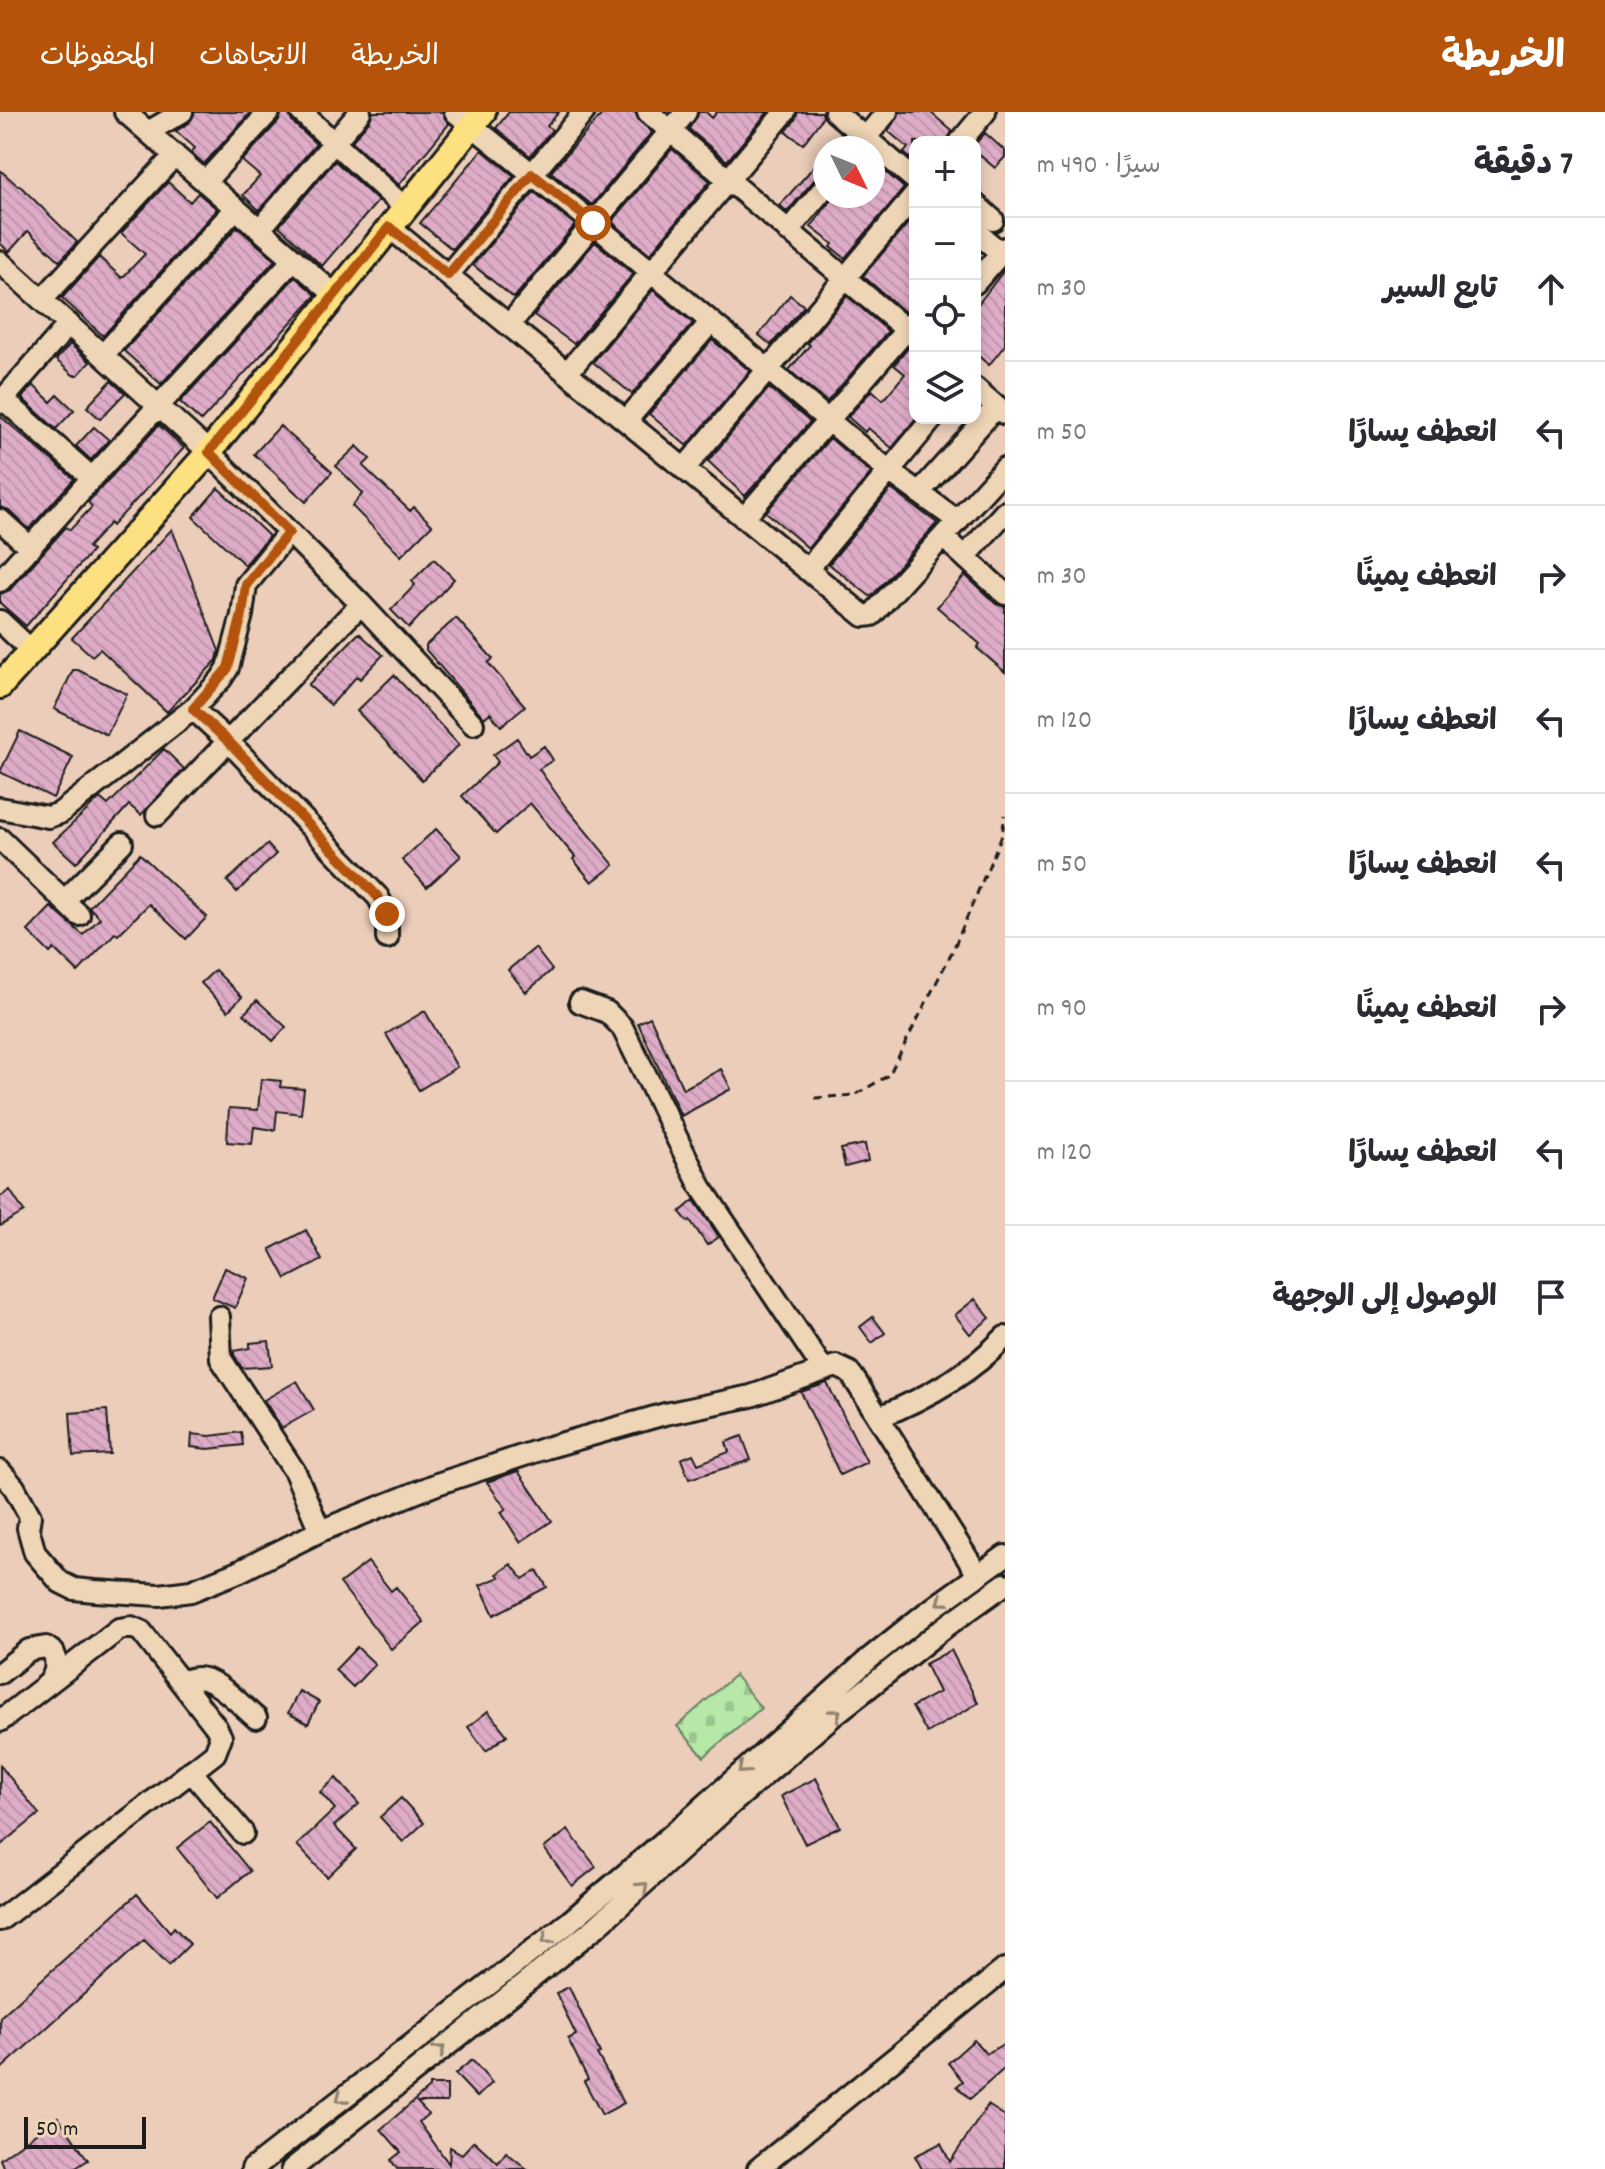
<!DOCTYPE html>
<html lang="ar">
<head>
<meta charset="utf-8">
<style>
  body { margin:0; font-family:Dekko,"Playpen Sans Arabic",sans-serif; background:#f2f2f3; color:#2b2b33; direction:rtl }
  .controls { position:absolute; right:24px; top:24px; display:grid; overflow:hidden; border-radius:16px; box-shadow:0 4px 12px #0003 }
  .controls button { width:72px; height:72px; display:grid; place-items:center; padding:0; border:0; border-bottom:2px solid #e1e1e2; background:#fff; color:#2b2b33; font:40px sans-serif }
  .compass { position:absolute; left:813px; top:24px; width:72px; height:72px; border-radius:50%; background:#fff; box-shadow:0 4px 12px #0003; rotate:133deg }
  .scale { position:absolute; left:24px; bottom:20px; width:122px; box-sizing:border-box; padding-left:8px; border:4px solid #1c1c1c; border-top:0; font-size:22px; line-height:28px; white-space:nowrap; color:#1c1c1c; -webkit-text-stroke:6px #eed5b6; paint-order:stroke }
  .stop { position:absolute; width:24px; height:24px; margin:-18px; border:6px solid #b45309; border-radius:50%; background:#fff }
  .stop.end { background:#b45309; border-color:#fff; box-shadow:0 2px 8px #0008 }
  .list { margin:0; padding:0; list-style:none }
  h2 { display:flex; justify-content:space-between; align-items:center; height:104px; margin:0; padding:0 32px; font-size:34px }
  h2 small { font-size:26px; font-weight:400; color:#7c7c81 }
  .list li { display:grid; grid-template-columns:52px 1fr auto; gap:24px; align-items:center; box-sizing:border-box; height:144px; padding:0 32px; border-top:2px solid #e1e1e2 }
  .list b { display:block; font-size:30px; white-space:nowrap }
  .list em { font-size:26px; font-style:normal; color:#7c7c81 }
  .icon { flex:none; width:44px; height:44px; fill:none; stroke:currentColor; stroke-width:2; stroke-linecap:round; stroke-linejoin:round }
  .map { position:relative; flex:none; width:1005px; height:2057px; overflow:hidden; direction:ltr }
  header { display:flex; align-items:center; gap:48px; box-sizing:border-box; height:112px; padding:0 40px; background:#b45309; color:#fff }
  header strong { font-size:38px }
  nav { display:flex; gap:44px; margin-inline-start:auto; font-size:28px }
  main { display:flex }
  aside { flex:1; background:#fff }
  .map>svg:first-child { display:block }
</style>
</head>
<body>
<header>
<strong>الخريطة</strong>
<nav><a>الخريطة</a><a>الاتجاهات</a><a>المحفوظات</a></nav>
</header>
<main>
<aside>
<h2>7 دقيقة<small>سيرًا · 490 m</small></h2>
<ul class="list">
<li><svg class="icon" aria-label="ahead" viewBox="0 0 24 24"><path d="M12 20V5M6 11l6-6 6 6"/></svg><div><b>تابع السير</b></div><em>30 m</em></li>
<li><svg class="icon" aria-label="left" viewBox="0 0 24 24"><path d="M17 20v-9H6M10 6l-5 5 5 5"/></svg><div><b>انعطف يسارًا</b></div><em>50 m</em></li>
<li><svg class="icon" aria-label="right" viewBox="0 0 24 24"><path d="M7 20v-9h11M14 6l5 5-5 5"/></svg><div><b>انعطف يمينًا</b></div><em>30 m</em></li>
<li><svg class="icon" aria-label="left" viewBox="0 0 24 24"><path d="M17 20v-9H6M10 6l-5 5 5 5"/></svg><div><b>انعطف يسارًا</b></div><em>120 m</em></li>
<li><svg class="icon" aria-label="left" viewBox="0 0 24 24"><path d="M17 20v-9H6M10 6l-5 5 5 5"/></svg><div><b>انعطف يسارًا</b></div><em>50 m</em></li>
<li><svg class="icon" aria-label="right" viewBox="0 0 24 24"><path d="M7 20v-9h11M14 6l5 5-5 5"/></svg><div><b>انعطف يمينًا</b></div><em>90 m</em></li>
<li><svg class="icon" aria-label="left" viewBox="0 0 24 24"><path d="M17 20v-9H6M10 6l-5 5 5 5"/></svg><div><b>انعطف يسارًا</b></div><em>120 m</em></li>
<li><svg class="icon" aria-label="arrive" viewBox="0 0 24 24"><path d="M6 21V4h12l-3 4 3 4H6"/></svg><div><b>الوصول إلى الوجهة</b></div></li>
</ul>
</aside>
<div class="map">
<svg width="1005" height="2057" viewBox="0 0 1005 2057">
  <defs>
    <pattern id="cemetery-stones" width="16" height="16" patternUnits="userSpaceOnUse" patternTransform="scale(2)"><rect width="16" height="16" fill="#b6e8a8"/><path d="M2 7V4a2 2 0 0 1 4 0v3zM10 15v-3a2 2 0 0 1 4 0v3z" fill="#9cc690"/></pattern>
    <pattern id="building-back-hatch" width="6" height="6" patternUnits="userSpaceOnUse" patternTransform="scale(2)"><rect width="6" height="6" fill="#dfacc8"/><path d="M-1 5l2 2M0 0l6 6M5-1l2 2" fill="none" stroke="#bf93ab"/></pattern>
  </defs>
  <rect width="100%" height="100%" fill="#ebcdba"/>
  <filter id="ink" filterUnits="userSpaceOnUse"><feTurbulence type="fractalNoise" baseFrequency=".0125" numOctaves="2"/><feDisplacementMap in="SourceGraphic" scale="16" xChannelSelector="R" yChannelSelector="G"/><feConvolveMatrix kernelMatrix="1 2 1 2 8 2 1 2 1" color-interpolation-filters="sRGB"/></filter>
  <g filter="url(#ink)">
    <path fill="url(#cemetery-stones)" stroke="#698262" stroke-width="2" d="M735 1563 761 1596 704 1645 677 1614Z"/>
    <path fill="url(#building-back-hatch)" stroke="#1c1c1c" stroke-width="2" d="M195 0H249L250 1 204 52 191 40 195 36 176 19 189 11Z
      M282 0H288L292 10 316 32 259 98 243 83 260 64 242 49 279 9Z
      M373 0H442L449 12 399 73 352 29 370 8Z
      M509 0H559L547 14 552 18 530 44 496 16Z
      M604 0H635L639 9 652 20 592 93 551 60Z
      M699 0H706L712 6 717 0H768L727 49 689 17Z
      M798 0H822L823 5 803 32 786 20 795 8Z
      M900 0H930L952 19 947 30H915V51L904 41 908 36 888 19Z
      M985 21 1005 39V45L995 56 975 39V32Z
      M672 37 710 69 650 142 612 110Z
      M482 38 514 64 452 137 420 111Z
      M825 42V62L815 67 787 100 780 93Z
      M335 49 378 89 322 154 279 114Z
      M873 49 904 76 845 146 831 135 833 132 811 115 834 84H873Z
      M0 58 18 74 19 73 77 130 60 149 28 119 9 140 0 131Z
      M168 70 190 90 198 81 217 97 103 224 62 186 99 145 122 166 145 142 121 121Z
      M534 80 575 113 514 186 473 153Z
      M915 103V196L905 200 863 164Z
      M237 115 275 148 161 272 124 239Z
      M595 130 633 162 574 232 534 203Z
      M1005 157V233L989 253 975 241V196Z
      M295 165 316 183 201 309 180 290Z
      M653 178 693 211 632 282 593 250Z
      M790 183 804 194 771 233 759 223Z
      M847 184 888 219 827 290 789 258 810 233 807 231Z
      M712 228 750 259 687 334 649 302Z
      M70 232 90 250 78 263H73L56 248Z
      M908 236 915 238V307L892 336 868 316 865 320 848 305 872 278 883 288 905 262 894 253Z
      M111 269 125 281 100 307 87 295Z
      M33 273 51 290 58 283 74 298 56 317 22 286Z
      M769 276 810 310 745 384 708 349Z
      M0 304 74 367 29 417 9 398 0 395Z
      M159 313 184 336 112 414 110 411 88 435 92 439 26 514 0 491V482L10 478 66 415 70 418 92 395 88 390Z
      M280 314 332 360 306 390 254 342Z
      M94 315 109 328 91 348 76 334Z
      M830 326 871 361 808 436 766 400Z
      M357 334 370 347 363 354 410 399 414 395 432 413 401 444 352 394 363 381 336 354Z
      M218 376 269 424 245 453 193 405Z
      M891 377 937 411 871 485 829 452Z
      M172 417 219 539 217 548 167 600 100 537 92 544 72 526Z
      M434 447 454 467 409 516 391 498 415 473 412 469Z
      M965 463 996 492 1005 495V560L977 536 980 532 937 495Z
      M456 506 493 547 488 551 525 594 501 614 490 601 484 606 426 538V533Z
      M359 521 383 543 360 567 357 564 331 593 308 573Z
      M73 558H78L127 582 107 623 54 597Z
      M394 563 459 633 422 668 357 599Z
      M20 619 73 645 53 686 0 660Z
      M517 626 529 644 544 634 553 648 539 657 565 694 614 753 592 770 573 747 575 745 530 691 496 722 462 684 498 650 493 643Z
      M164 637 184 657 141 703 129 693 76 751 53 730 100 686 108 693Z
      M436 717 461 744 427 775 402 748Z
      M267 732 276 742 237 780 227 769Z
      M140 742 207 805 186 827 149 792 118 823 115 821 78 860 54 837 50 841 28 819 51 795 83 823 100 806 89 795Z
      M535 836 552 858 526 880 508 858Z
      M215 858 242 885 228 899 201 871Z
      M257 888 286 915 273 929 244 902Z
      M425 899 457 955 419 978 386 922Z
      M650 905 683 977 721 957 731 977 681 1004 638 911Z
      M261 967 281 969 280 975 304 977 301 1002 277 999 275 1018 254 1015 252 1032 227 1030 229 996 258 998Z
      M865 1032 868 1049 845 1055 841 1037Z
      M10 1078 24 1100 0 1114V1085Z
      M694 1088 719 1125 707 1133 690 1108 688 1110 680 1100Z
      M306 1118 322 1148 286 1167 270 1137Z
      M225 1156 248 1166 235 1196 212 1186Z
      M975 1187 990 1206 970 1222 955 1203Z
      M873 1205 885 1221 872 1231 860 1215Z
      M269 1229 272 1254 242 1256 234 1243V1239L250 1236V1231Z
      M297 1269 314 1298 282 1316 264 1288Z
      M827 1271 867 1350 840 1363 801 1280Z
      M107 1298 110 1342 73 1344 70 1301Z
      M241 1320 243 1333 208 1337 191 1335 192 1322 210 1324Z
      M742 1324 751 1348 689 1367 681 1347 693 1342 698 1352 729 1340 726 1330Z
      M518 1359 552 1409 520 1430 501 1400 506 1397 487 1370Z
      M368 1450 391 1479 396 1475 424 1510 391 1537 340 1471Z
      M511 1452 523 1467 537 1458 547 1475 494 1503 480 1473 500 1465 497 1462Z
      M357 1535 375 1552 353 1575 335 1558Z
      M951 1538 978 1591 927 1621 912 1595 939 1580 925 1552Z
      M299 1579 319 1590 308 1612 288 1601Z
      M488 1599 507 1623 486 1639 468 1615Z
      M0 1653 39 1702 0 1734Z
      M336 1666 359 1692 334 1714 356 1737 327 1765 297 1733 335 1697 320 1680Z
      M816 1666 840 1715 805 1732 781 1684Z
      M401 1686 424 1711 403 1730 380 1705Z
      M210 1710 250 1759 217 1786 177 1736Z
      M568 1718 596 1755 572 1774 544 1736Z
      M137 1782 170 1820 174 1815 190 1832 169 1853 144 1828 0 1958V1905Z
      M569 1875 600 1941 597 1942 624 1991 602 2003 584 1969 588 1967 568 1927 576 1923 556 1881Z
      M974 1928 986 1942 1005 1931V1956L970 1987 957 1974 963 1969 948 1951Z
      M472 1948 492 1971 477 1985 455 1962Z
      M429 1973H447V1990H417L428 2002 419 2010 449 2052 450 2035 462 2042 474 2029 498 2051 506 2040 527 2057H397L391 2048 401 2040 381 2017 429 1976Z
      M988 1993 1005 2004V2057H922L915 2044 941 2031 950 2050Z
      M58 2005 88 2048 74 2057H4L0 2047Z"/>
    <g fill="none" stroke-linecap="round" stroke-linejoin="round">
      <g stroke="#1c1c1c" stroke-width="26">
        <path id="minor" d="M125 0 334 182
          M301 0 405 96
          M455 0 593 111 889 359 958 409
          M648 0 915 225
          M835 0 915 68
          M148 20 182 0
          M960 30 985 0
          M857 36 887 0
          M205 70 269 0
          M975 92 993 108
          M389 115 864 504 872 503 1005 356
          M260 117 360 0
          M788 119 825 75
          M975 119 1001 141
          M0 150 209 340 361 492 473 612
          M448 163 584 0
          M975 171 1005 136
          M42 188 175 43
          M509 213 686 0
          M103 243 236 96
          M567 261 785 0
          M975 276 1005 302
          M3 287 92 366
          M0 291 69 212
          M626 309 710 211
          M684 357 915 83
          M919 381 997 294
          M744 406 914 209
          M0 408 31 436
          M943 425 1005 482
          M965 445 1005 400
          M807 458 933 306
          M0 469 92 366 294 147
          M0 509 32 539
          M193 597 229 630 378 785 387 802V826
          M0 696 48 705 60 701 193 597 221 567 228 556 242 503 246 473 289 420
          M157 703 361 492
          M0 727 79 803
          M64 789 122 731
          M580 890 607 900 622 915 701 1075 823 1257
          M219 1205 221 1247 295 1360 320 1419
          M879 1305C927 1286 970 1262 1005 1225
          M0 1359 14 1375 30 1404 28 1416 35 1441 60 1470 74 1477 95 1479 159 1483 191 1479 238 1460 320 1419 437 1372 546 1336 665 1302 751 1284 836 1254 849 1260 853 1265 978 1463
          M0 1561 29 1538 46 1535 54 1541C57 1553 56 1562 48 1572
          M182 1571C208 1553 236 1590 256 1606
          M0 1609 119 1517 131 1515 141 1519 216 1615 221 1625 215 1641 0 1808
          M191 1659 243 1721
          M252 2057 568 1811 682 1714 870 1546 926 1501 1005 1444
          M292 2057 596 1815 730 1693 834 1603 945 1515 1005 1472
          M758 2057 1005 1857"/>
      </g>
      <g stroke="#1c1c1c" stroke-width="30">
        <path id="major" d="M0 574 209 340 483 0"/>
      </g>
      <path stroke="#1c1c1c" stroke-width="3" stroke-dasharray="8 6" stroke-linecap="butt" d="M815 986 855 983 889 963 953 838 1002 723 1005 703"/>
      <use href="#minor" stroke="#eed5b6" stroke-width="20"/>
      <use href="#major" stroke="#fde080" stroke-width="24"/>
    </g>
    <defs><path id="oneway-chevron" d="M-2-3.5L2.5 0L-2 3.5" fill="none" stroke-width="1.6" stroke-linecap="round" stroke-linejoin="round" transform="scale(2)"/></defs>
    <g stroke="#908271">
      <use href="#oneway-chevron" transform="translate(942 1489) rotate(144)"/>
      <use href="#oneway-chevron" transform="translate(836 1602) rotate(-40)"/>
      <use href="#oneway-chevron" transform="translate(743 1657) rotate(138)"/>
      <use href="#oneway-chevron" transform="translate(643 1775) rotate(-43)"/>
      <use href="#oneway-chevron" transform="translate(547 1827) rotate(142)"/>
      <use href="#oneway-chevron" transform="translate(440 1938) rotate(-39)"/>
      <use href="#oneway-chevron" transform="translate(341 1986) rotate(142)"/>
    </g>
  </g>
  <g fill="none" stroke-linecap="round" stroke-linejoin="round" filter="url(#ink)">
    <path stroke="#b45309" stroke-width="10" d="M387 802 378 785 229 630 193 597 228 556 242 503 246 473 289 420 209 340 389 115 448 163 532 62 593 111"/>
  </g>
</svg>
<div class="controls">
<button>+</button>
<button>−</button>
<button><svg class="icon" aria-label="locate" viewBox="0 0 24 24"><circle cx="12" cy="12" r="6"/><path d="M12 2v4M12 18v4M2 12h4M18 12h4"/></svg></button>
<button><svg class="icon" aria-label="layers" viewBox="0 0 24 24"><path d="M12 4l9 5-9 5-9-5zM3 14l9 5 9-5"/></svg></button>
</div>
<svg class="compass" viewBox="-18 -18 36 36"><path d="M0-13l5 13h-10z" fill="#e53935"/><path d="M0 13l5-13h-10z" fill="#7c7c81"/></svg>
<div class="scale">50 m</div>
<div class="stop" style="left:593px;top:111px"></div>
<div class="stop end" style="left:387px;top:802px"></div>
</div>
</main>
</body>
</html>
